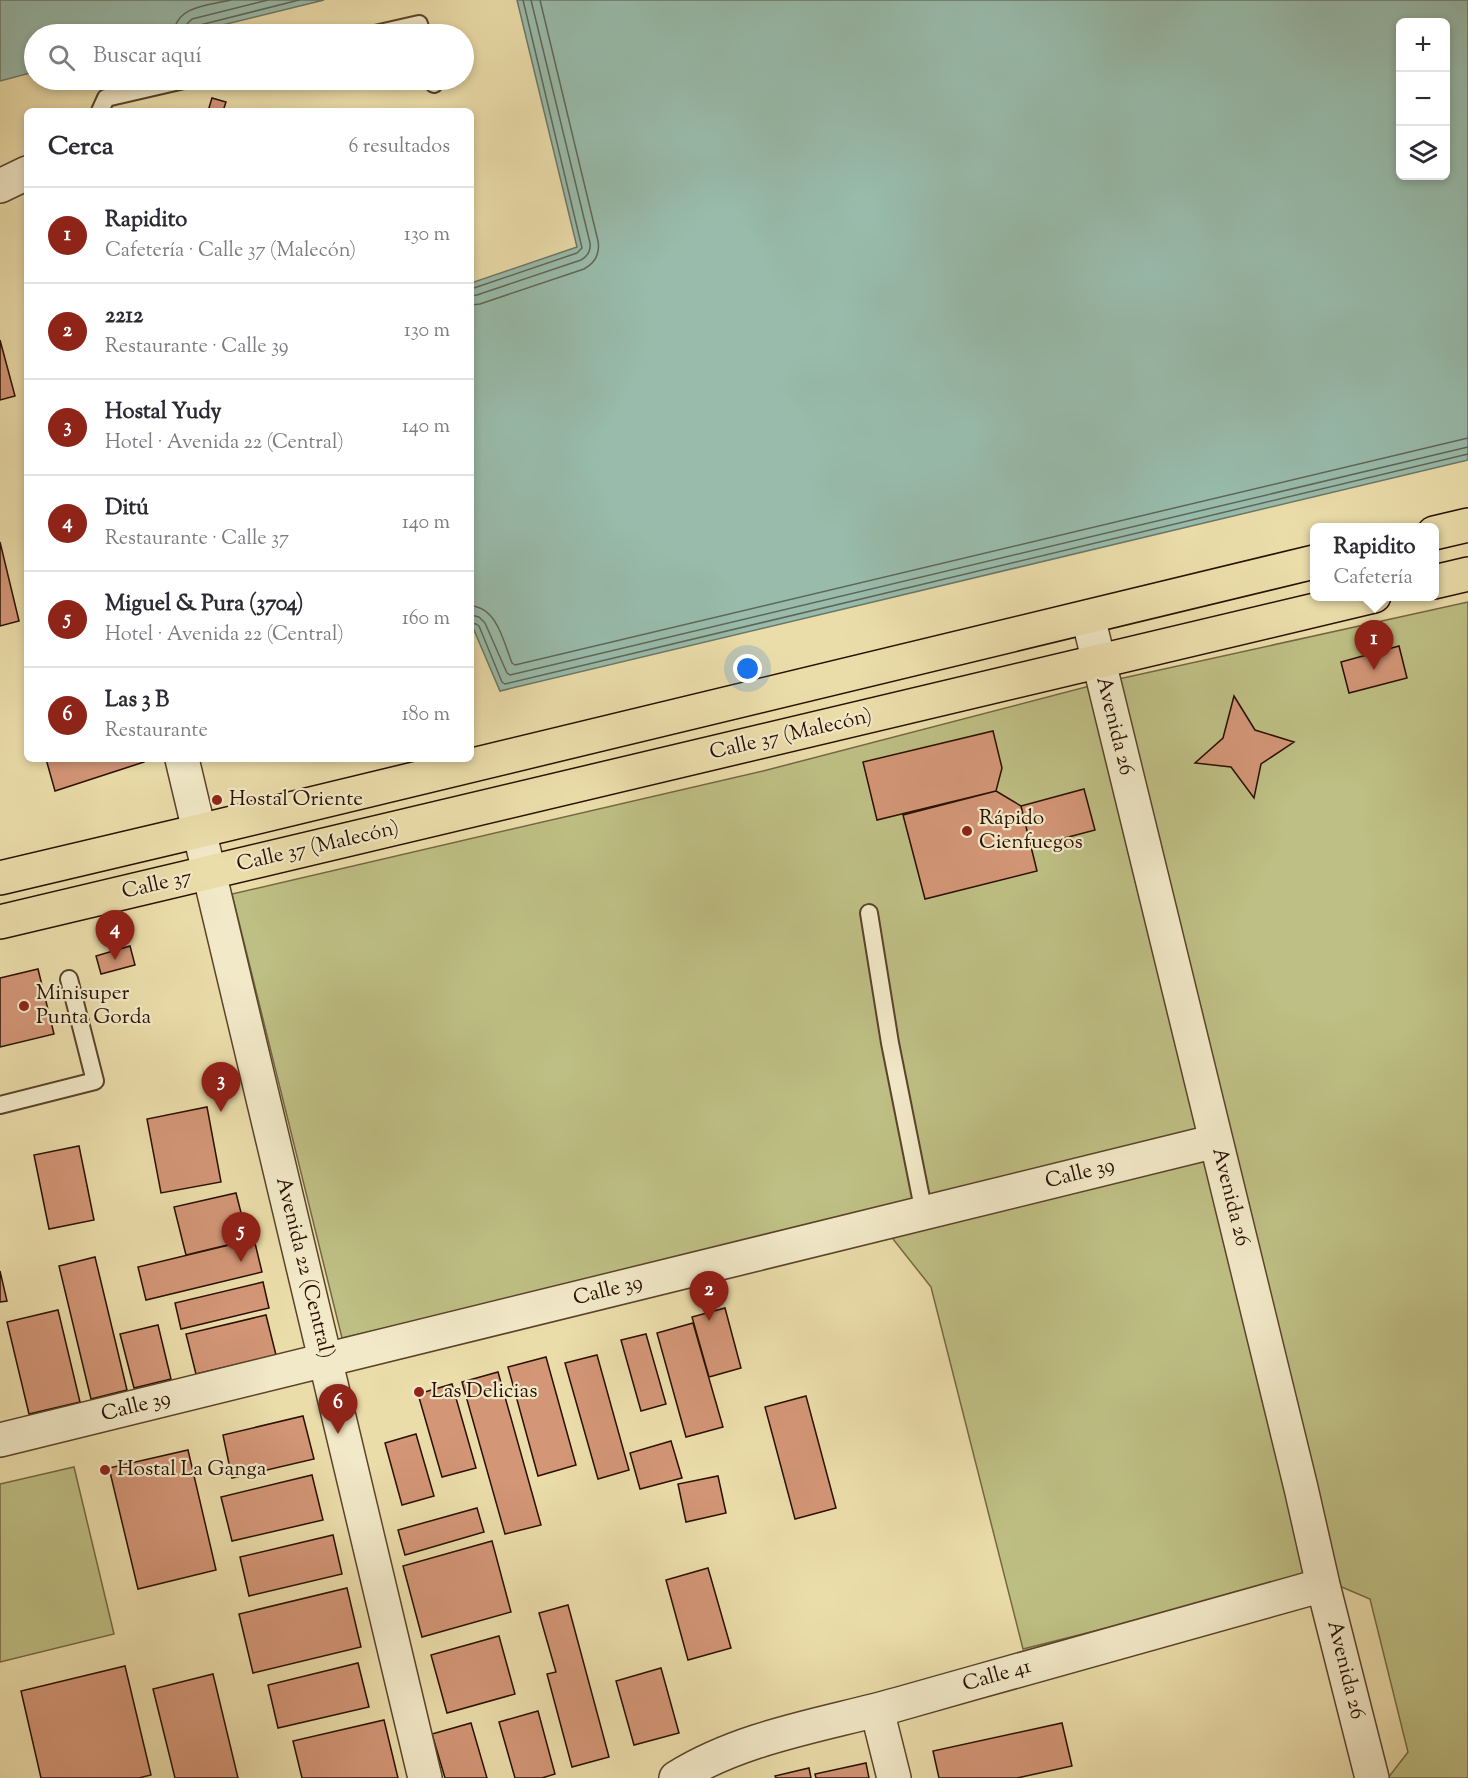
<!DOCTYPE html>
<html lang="es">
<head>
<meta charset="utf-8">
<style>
  body { margin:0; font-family:"Sorts Mill Goudy",serif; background:#f2f2f3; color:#2b2b33 }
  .controls { position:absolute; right:18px; top:18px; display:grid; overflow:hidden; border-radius:9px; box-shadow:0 3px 9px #0003 }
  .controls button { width:54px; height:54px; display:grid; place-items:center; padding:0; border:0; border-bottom:2px solid #e1e1e2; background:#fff; color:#2b2b33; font:30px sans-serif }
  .you { position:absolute; left:748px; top:669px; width:21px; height:21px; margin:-15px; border:4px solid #fff; border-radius:50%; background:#1a73e8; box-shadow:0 0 0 9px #1a73e833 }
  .badge { display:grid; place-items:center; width:39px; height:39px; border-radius:50%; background:#8f2418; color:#fff; font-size:20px; font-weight:700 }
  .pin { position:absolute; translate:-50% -50px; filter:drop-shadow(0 2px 3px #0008) }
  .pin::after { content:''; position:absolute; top:32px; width:21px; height:18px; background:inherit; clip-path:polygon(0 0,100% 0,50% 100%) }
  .popup { position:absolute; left:1310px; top:523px; width:129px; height:78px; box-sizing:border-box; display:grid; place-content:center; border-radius:9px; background:#fff; filter:drop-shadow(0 2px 4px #0005); font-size:20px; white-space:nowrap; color:#7c7c81 }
  .popup b { font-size:22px; color:#2b2b33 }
  .popup::after { content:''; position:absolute; left:50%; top:100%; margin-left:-12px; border:12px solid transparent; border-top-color:#fff }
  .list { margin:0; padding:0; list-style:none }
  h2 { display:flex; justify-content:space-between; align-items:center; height:78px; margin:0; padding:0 24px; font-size:26px }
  h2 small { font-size:20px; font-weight:400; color:#7c7c81 }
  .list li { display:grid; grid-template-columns:39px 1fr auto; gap:18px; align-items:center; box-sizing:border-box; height:96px; padding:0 24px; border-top:2px solid #e1e1e2 }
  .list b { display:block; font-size:22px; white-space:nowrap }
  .list p { margin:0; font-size:20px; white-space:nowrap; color:#7c7c81 }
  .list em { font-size:20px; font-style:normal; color:#7c7c81 }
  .icon { flex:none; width:33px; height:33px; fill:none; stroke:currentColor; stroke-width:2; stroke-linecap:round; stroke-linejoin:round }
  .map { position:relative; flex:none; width:1468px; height:1778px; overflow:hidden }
  .search { position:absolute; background:#fff; box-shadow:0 3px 9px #0003; left:24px; top:24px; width:450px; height:66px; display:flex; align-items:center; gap:15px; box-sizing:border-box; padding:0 21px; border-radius:33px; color:#7c7c81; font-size:22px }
  .panel { position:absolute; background:#fff; box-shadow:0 3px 9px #0003; left:24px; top:108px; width:450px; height:654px; border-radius:9px }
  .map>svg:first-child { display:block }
</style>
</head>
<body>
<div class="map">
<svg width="1468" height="1778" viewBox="0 0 1468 1778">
  <rect width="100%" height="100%" fill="#ebddaa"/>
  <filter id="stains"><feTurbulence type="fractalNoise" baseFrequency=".00333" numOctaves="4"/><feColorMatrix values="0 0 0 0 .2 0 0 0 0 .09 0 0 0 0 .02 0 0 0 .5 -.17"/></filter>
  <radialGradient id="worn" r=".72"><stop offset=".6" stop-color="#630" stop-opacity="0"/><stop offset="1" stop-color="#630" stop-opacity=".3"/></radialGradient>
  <path fill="#bebf84" stroke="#746842" stroke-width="1.5" d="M1468 602V1778H1388L1408 1752 1370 1599 1323 1579 1298 1580 1023 1649 931 1287 874 1215 342 1338 232 894 767 770 1105 682Z
    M74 1467 114 1634 0 1662V1484Z"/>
  <path fill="#98bbab" stroke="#6c7767" stroke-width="1.5" fill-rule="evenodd" d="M0 0H324L186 34H34V72L0 81Z
    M517 0H1468V460L500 691 471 623V283L577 247ZM1400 22H1446V176H1400Z"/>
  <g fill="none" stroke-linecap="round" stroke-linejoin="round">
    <path stroke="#606656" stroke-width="1.5" d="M174 34C175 6 209 5 231 0
      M183 34 185 26 192 19 268 0
      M191 34V29L196 26 299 0
      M471 289 577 253 582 248 523 0
      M471 296 477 295 581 260C588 256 591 251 590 243L531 0
      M471 305 480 304 584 269C595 263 600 253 598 241L540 0
      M471 606C497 607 504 643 512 663L515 665 1468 438
      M471 615 479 617 485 623 507 673 510 675 1468 447
      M471 623 476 624 479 626 502 682 505 684 1468 454"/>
  </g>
  <path fill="#d39677" stroke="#291000" stroke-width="1.5" d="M212 98 226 102 223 111H208Z
    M0 340 15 396 0 400Z
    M0 542 19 621 0 626Z
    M1399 646 1407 678 1349 693 1341 662Z
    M1234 696 1255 730 1294 742 1261 764 1254 798 1231 767 1195 763 1223 738Z
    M993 731 1002 768 996 791 877 820 863 762Z
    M46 759H143L144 762 55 791Z
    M1084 789 1095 830 1031 847 1021 806Z
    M996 791 1021 806 1037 871 925 899 903 815Z
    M130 946 135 965 101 974 96 956Z
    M38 969 54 1034 0 1047V978Z
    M207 1107 221 1182 161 1193 147 1119Z
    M79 1146 94 1220 49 1229 34 1155Z
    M236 1193 248 1240 186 1255 174 1207Z
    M254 1239 262 1272 146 1300 138 1267Z
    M95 1257 127 1390 91 1399 59 1266Z
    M0 1271 7 1301 0 1302Z
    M263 1282 269 1308 181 1329 175 1303Z
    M725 1308 741 1368 709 1377 692 1317Z
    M58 1310 80 1402 29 1414 7 1322Z
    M266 1315 276 1355 196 1374 186 1334Z
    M693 1323 723 1427 686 1437 657 1333Z
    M158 1325 171 1379 134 1388 120 1334Z
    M646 1334 666 1404 641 1411 621 1340Z
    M597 1355 629 1470 598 1479 565 1363Z
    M546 1357 576 1465 538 1476 508 1367Z
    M498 1372 541 1525 505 1534 462 1382Z
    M452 1384 476 1468 442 1477 418 1394Z
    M806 1396 836 1508 795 1519 765 1407Z
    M303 1416 314 1459 232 1478 223 1435Z
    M416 1434 434 1496 402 1505 385 1443Z
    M671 1441 682 1478 640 1489 630 1453Z
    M188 1450 216 1570 138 1589 109 1468Z
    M312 1475 323 1520 232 1541 221 1497Z
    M718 1476 726 1513 686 1522 678 1484Z
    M477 1508 484 1532 405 1555 398 1530Z
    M333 1535 342 1574 249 1596 240 1557Z
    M492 1541 511 1612 422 1637 403 1566Z
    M708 1568 731 1648 688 1660 666 1580Z
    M347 1588 361 1647 253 1673 239 1614Z
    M568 1605 609 1757 572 1767 547 1674 556 1672 539 1613Z
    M499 1636 515 1694 447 1713 431 1655Z
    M358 1663 369 1707 278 1728 268 1685Z
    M125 1666 151 1775 139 1778H41L21 1691Z
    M661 1668 679 1733 634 1745 616 1681Z
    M213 1674 238 1778H175L153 1689Z
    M538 1711 555 1774 542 1778H515L499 1722Z
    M384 1720 398 1778H302L293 1741Z
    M471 1723 487 1778H445L432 1734Z
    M1062 1723 1072 1766 1017 1778H939L933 1751Z
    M866 1763 869 1778H816L815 1774Z
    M809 1768 811 1778H776L775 1776Z"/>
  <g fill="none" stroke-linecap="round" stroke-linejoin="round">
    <g stroke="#5a432a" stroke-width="20">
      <path id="lane" d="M375 34 419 24 422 34
        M433 80 434 84
        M100 111 106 98 184 80
        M869 913 890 1043 924 1213
        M0 1105 95 1081 69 979"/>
    </g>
    <g stroke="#5a432a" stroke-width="36">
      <path id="street" d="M0 186 27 173
        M1088 617 1301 1488 1323 1585 1372 1778
        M182 759 425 1778
        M0 1440 1216 1141
        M877 1710 894 1778
        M676 1778C743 1736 824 1725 899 1704 1040 1664 1181 1625 1323 1585"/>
    </g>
    <g stroke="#291000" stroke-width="36">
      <path id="primary" d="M1434 533 1468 525
        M1434 582 1468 574
        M0 878 199 831 1314 562
        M0 922 1374 596"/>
    </g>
    <use href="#lane" stroke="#f2e9c8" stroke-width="16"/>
    <use href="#street" stroke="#f2e9c8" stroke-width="33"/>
    <use href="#primary" stroke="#ebddaa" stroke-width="33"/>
  </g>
  <g fill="#8f2418" stroke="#f2e9c8" stroke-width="2">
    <circle cx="217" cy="800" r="6"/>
    <circle cx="967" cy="831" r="6"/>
    <circle cx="24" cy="1006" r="6"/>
    <circle cx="419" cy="1392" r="6"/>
    <circle cx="105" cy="1470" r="6"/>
  </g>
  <g text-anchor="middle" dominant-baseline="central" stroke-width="4.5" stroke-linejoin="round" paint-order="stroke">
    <g font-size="21" fill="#291000" stroke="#f2e9c8">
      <text transform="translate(1114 726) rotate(76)">Avenida 26</text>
      <text transform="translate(791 735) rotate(-13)">Calle 37 (Malecón)</text>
      <text transform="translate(318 847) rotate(-13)">Calle 37 (Malecón)</text>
      <text transform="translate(157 885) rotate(-13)">Calle 37</text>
      <text transform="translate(1080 1174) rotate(-14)">Calle 39</text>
      <text transform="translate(1230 1197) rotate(76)">Avenida 26</text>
      <text transform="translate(304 1268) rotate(76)">Avenida 22 (Central)</text>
      <text transform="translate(608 1291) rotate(-14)">Calle 39</text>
      <text transform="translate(136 1407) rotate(-14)">Calle 39</text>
      <text transform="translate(1345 1670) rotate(76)">Avenida 26</text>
      <text transform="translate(997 1676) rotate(-16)">Calle 41</text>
    </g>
    <g font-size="21" fill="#291000" stroke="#f2e9c8" text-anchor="start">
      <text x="229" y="800">Hostal Oriente</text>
      <text x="979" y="819">Rápido<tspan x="979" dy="24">Cienfuegos</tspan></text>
      <text x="36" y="994">Minisuper<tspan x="36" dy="24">Punta Gorda</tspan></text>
      <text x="431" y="1392">Las Delicias</text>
      <text x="117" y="1470">Hostal La Ganga</text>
    </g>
  </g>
  <rect width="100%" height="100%" filter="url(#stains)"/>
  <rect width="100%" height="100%" fill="url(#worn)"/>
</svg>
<div class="controls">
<button>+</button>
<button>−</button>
<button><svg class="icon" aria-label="layers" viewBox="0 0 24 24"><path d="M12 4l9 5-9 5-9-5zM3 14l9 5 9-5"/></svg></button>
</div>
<div class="you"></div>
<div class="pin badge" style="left:1374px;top:670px">1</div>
<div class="popup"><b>Rapidito</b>Cafetería</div>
<div class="pin badge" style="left:709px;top:1321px">2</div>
<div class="pin badge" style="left:221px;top:1112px">3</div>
<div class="pin badge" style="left:115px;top:960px">4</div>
<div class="pin badge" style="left:241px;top:1262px">5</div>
<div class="pin badge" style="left:338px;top:1434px">6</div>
<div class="search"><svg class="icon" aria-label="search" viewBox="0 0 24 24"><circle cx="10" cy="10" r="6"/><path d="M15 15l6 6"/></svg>Buscar aquí</div>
<section class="panel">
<h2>Cerca<small>6 resultados</small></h2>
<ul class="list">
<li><span class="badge">1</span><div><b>Rapidito</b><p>Cafetería · Calle 37 (Malecón)</p></div><em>130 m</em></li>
<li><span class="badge">2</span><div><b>2212</b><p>Restaurante · Calle 39</p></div><em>130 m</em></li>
<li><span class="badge">3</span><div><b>Hostal Yudy</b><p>Hotel · Avenida 22 (Central)</p></div><em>140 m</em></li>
<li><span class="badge">4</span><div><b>Ditú</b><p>Restaurante · Calle 37</p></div><em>140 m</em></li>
<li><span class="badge">5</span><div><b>Miguel &amp; Pura (3704)</b><p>Hotel · Avenida 22 (Central)</p></div><em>160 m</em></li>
<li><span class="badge">6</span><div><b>Las 3 B</b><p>Restaurante</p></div><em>180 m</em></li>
</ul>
</section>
</div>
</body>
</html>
